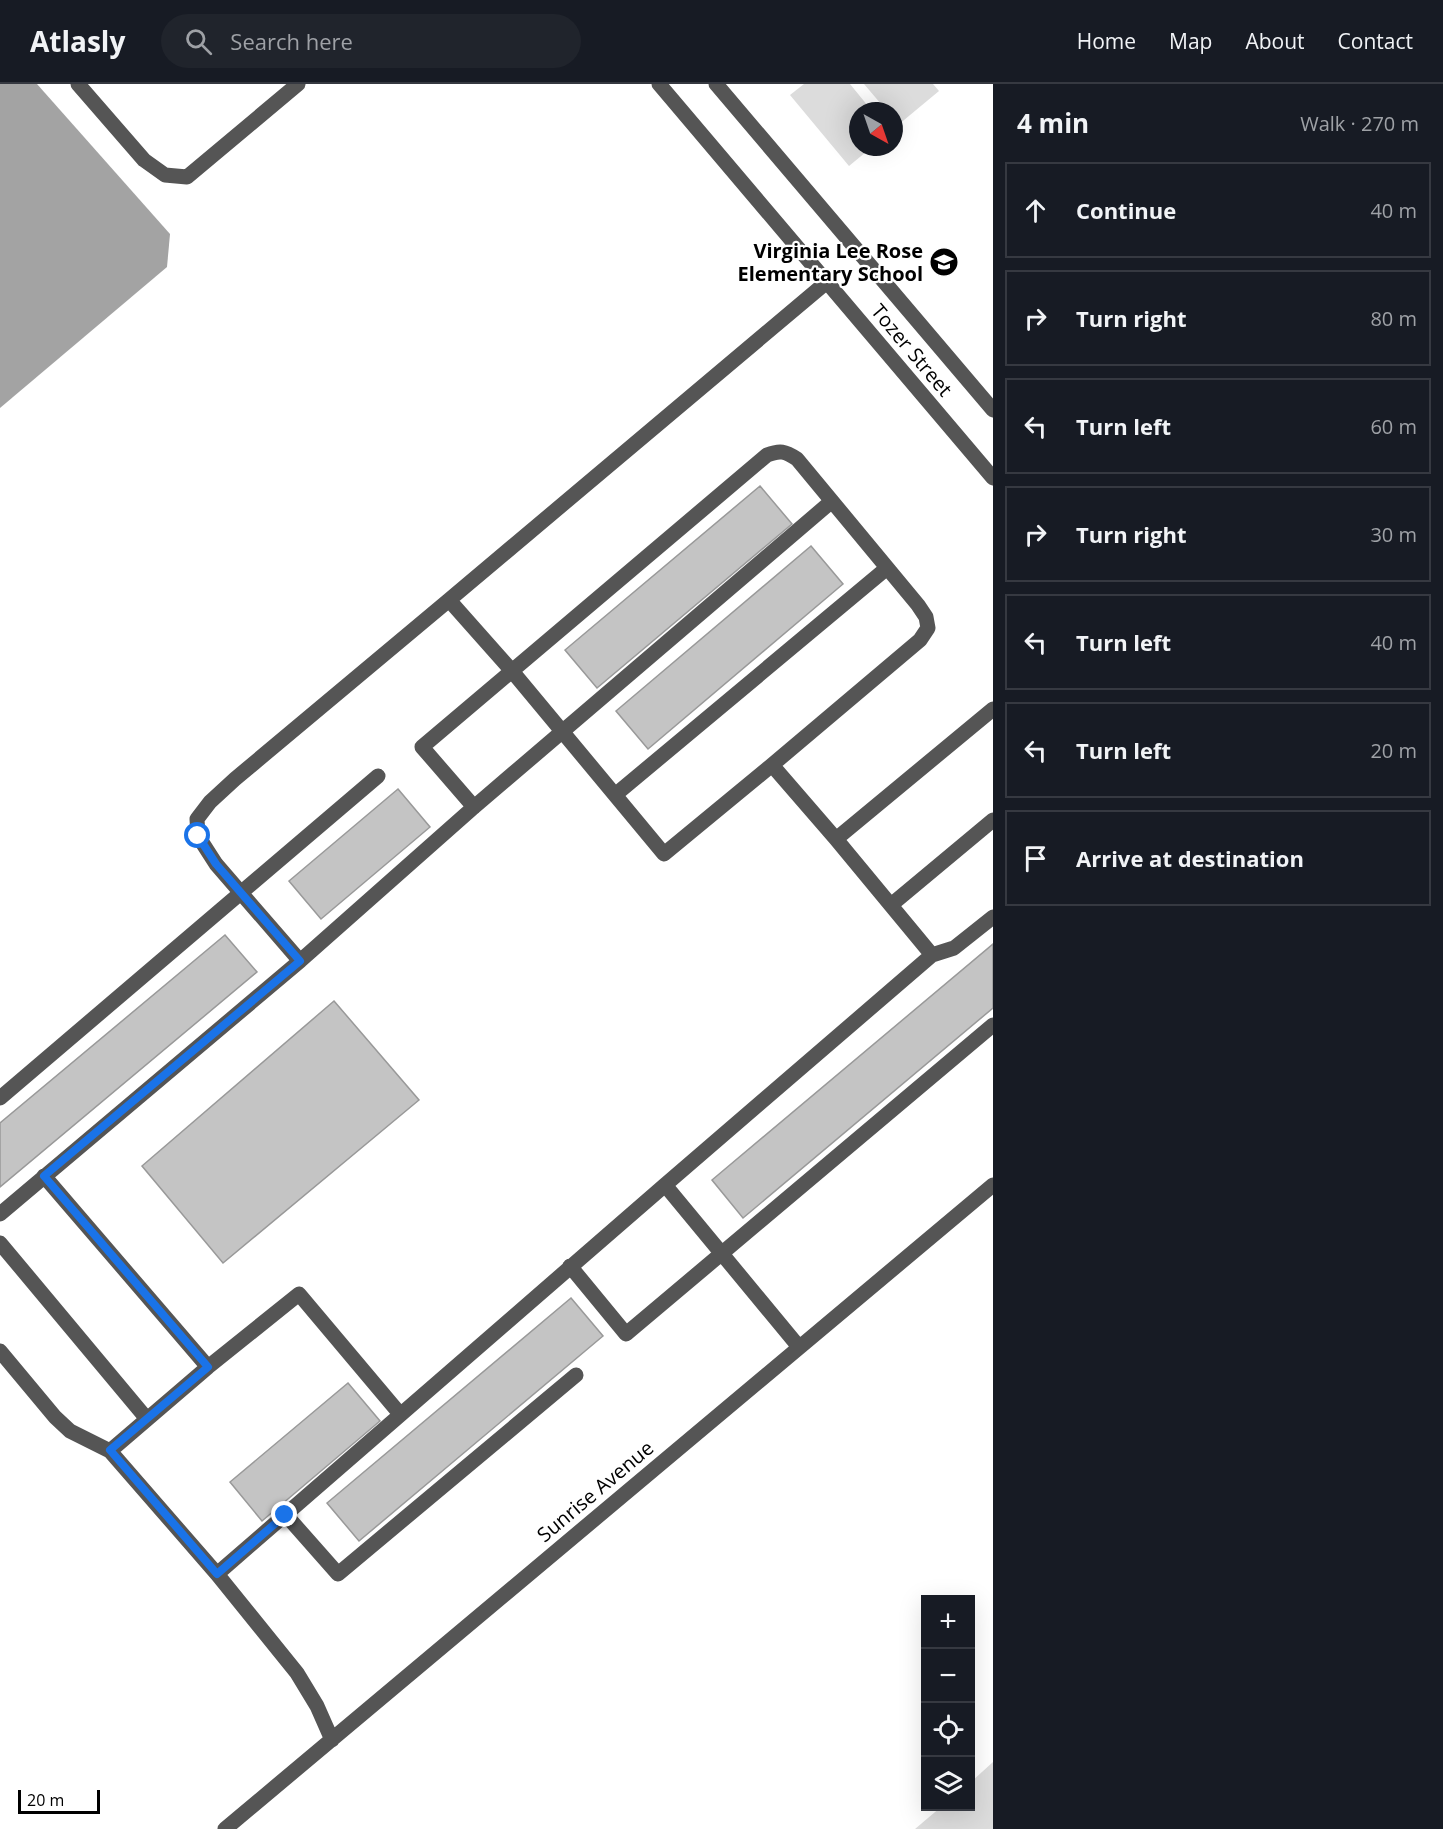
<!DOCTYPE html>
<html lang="en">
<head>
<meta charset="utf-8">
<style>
  body { margin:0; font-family:"Open Sans",sans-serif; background:#20242c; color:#f1f3f6 }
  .controls { position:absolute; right:18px; bottom:18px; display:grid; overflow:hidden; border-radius:0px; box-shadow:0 6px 24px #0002 }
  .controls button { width:54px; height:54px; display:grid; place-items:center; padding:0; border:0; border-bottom:2px solid #363941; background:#171b24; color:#f1f3f6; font:30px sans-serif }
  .compass { position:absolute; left:849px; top:18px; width:54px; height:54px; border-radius:50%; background:#171b24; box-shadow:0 6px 24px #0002; rotate:140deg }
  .scale { position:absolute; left:18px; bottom:15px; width:82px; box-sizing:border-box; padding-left:6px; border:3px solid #000; border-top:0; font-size:16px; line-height:21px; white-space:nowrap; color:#000; -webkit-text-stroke:4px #fff; paint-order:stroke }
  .stop { position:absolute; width:18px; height:18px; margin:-14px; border:4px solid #1a73e8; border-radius:50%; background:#fff }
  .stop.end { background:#1a73e8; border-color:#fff; box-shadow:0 2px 6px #0008 }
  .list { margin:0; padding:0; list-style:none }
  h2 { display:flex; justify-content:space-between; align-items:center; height:78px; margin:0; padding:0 24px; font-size:26px }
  h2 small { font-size:20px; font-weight:400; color:#9ea1a6 }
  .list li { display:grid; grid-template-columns:39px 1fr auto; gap:18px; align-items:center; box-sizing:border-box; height:96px; margin:0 12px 12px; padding:0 12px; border:2px solid #363941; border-radius:0px }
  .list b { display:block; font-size:22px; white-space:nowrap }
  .list em { font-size:20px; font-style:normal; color:#9ea1a6 }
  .icon { flex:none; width:33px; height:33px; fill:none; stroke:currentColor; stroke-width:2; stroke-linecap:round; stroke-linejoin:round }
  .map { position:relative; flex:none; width:993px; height:1745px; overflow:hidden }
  header { display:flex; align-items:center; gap:36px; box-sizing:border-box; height:84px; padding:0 30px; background:#171b24; border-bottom:2px solid #363941 }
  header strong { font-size:28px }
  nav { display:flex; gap:33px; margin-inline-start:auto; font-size:21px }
  .search { width:420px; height:54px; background:#20242c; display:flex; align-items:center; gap:15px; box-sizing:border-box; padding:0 21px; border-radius:33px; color:#9ea1a6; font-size:22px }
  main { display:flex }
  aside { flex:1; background:#171b24 }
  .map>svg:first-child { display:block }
</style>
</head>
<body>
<header>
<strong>Atlasly</strong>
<div class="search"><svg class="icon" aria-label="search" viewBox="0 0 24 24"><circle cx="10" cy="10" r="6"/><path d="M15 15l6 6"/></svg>Search here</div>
<nav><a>Home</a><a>Map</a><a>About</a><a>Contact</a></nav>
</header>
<main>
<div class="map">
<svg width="993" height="1745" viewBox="0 0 993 1745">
  <rect width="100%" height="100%" fill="#fff"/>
  <path fill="#dcdcdc" d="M804 0H850L872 27H858V63H872L849 82 790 11Z
    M864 0H933L939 7 898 41 894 36V27H887Z
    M993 1678V1745H915L941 1723 970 1722 971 1698Z"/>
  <path fill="#a3a3a3" d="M0 0H37L170 150 167 183 0 324Z"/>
  <path fill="#c4c4c4" stroke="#999" stroke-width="1.5" d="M760 402 792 440 597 604 565 566Z
    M811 462 843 500 648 665 616 627Z
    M398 705 430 743 321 835 289 797Z
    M225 851 257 888 0 1103V1039Z
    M993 860V924L743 1134 712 1096Z
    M334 917 419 1016 223 1179 142 1082Z
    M571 1214 603 1252 359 1457 327 1419Z
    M348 1299 380 1337 262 1437 230 1398Z"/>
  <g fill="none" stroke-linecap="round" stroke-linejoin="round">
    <path stroke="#555" stroke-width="15" d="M78 0 144 76 165 91 187 93 298 0
      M659 0 993 394
      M716 0 993 326
      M615 711 887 484
      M474 723 422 663 767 371C780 366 785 367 797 375L918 521 926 533 928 544 920 556 772 681
      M836 755 993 625
      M891 821 993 736
      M932 871 954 864 993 833
      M300 877 474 723 832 417
      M0 1014 378 692
      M44 1092 208 1283
      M0 1130 300 877 216 780 198 752 197 735 210 718 235 695 449 516
      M0 1159 147 1335
      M570 1182 626 1250 993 941
      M799 1263 665 1101 932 871 836 755 772 681 664 770 512 587 449 516 828 197
      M0 1267 55 1333 70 1347 110 1367 217 1490 665 1101
      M110 1367 208 1283 299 1210 400 1330
      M285 1430 338 1490 576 1291
      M217 1490 297 1589 317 1622 332 1656
      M225 1745 993 1101"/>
  </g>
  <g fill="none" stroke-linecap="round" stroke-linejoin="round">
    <path stroke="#1a73e8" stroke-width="8" d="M198 752 216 780 300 877 44 1092 208 1283 110 1366 217 1490 285 1431"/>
  </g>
  <defs>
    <g id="school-disc" transform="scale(1.5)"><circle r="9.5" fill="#000" stroke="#fff"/><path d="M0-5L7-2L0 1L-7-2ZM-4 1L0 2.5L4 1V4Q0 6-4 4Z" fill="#fff"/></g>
  </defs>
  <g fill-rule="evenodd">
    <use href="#school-disc" x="944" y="178"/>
  </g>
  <g text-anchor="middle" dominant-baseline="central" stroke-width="4.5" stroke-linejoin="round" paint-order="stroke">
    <g font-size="20" font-weight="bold" fill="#000" stroke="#fff" text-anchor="end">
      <text x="923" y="166">Virginia Lee Rose<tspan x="923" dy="23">Elementary School</tspan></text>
    </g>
    <g font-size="20" fill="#000" stroke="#fff">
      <text transform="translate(912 266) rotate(50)">Tozer Street</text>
      <text transform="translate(595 1407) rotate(-40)">Sunrise Avenue</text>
    </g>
  </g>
</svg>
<div class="controls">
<button>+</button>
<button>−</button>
<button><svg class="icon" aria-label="locate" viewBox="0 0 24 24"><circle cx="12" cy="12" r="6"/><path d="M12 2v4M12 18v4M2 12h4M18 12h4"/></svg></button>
<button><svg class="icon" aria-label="layers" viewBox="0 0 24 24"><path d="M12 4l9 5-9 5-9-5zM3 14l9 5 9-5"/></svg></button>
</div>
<svg class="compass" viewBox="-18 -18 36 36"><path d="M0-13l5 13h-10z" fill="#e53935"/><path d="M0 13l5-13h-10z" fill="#9ea1a6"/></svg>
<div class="scale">20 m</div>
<div class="stop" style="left:198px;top:752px"></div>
<div class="stop end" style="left:285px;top:1431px"></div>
</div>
<aside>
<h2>4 min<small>Walk · 270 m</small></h2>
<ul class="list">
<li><svg class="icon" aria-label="ahead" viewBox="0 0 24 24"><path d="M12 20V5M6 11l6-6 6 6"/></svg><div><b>Continue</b></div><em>40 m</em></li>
<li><svg class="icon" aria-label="right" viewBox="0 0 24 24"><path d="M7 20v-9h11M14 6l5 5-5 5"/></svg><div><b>Turn right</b></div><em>80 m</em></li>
<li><svg class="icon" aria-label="left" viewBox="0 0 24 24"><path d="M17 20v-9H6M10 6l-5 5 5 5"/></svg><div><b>Turn left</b></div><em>60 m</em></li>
<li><svg class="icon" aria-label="right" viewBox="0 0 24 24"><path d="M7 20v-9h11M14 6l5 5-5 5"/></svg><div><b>Turn right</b></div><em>30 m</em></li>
<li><svg class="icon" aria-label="left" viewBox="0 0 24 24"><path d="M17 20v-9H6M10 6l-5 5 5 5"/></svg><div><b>Turn left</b></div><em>40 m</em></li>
<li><svg class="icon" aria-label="left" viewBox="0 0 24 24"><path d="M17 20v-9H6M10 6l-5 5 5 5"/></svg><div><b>Turn left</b></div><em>20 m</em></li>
<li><svg class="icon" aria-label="arrive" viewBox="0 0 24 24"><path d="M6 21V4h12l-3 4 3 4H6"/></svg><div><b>Arrive at destination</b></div></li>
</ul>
</aside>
</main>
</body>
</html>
